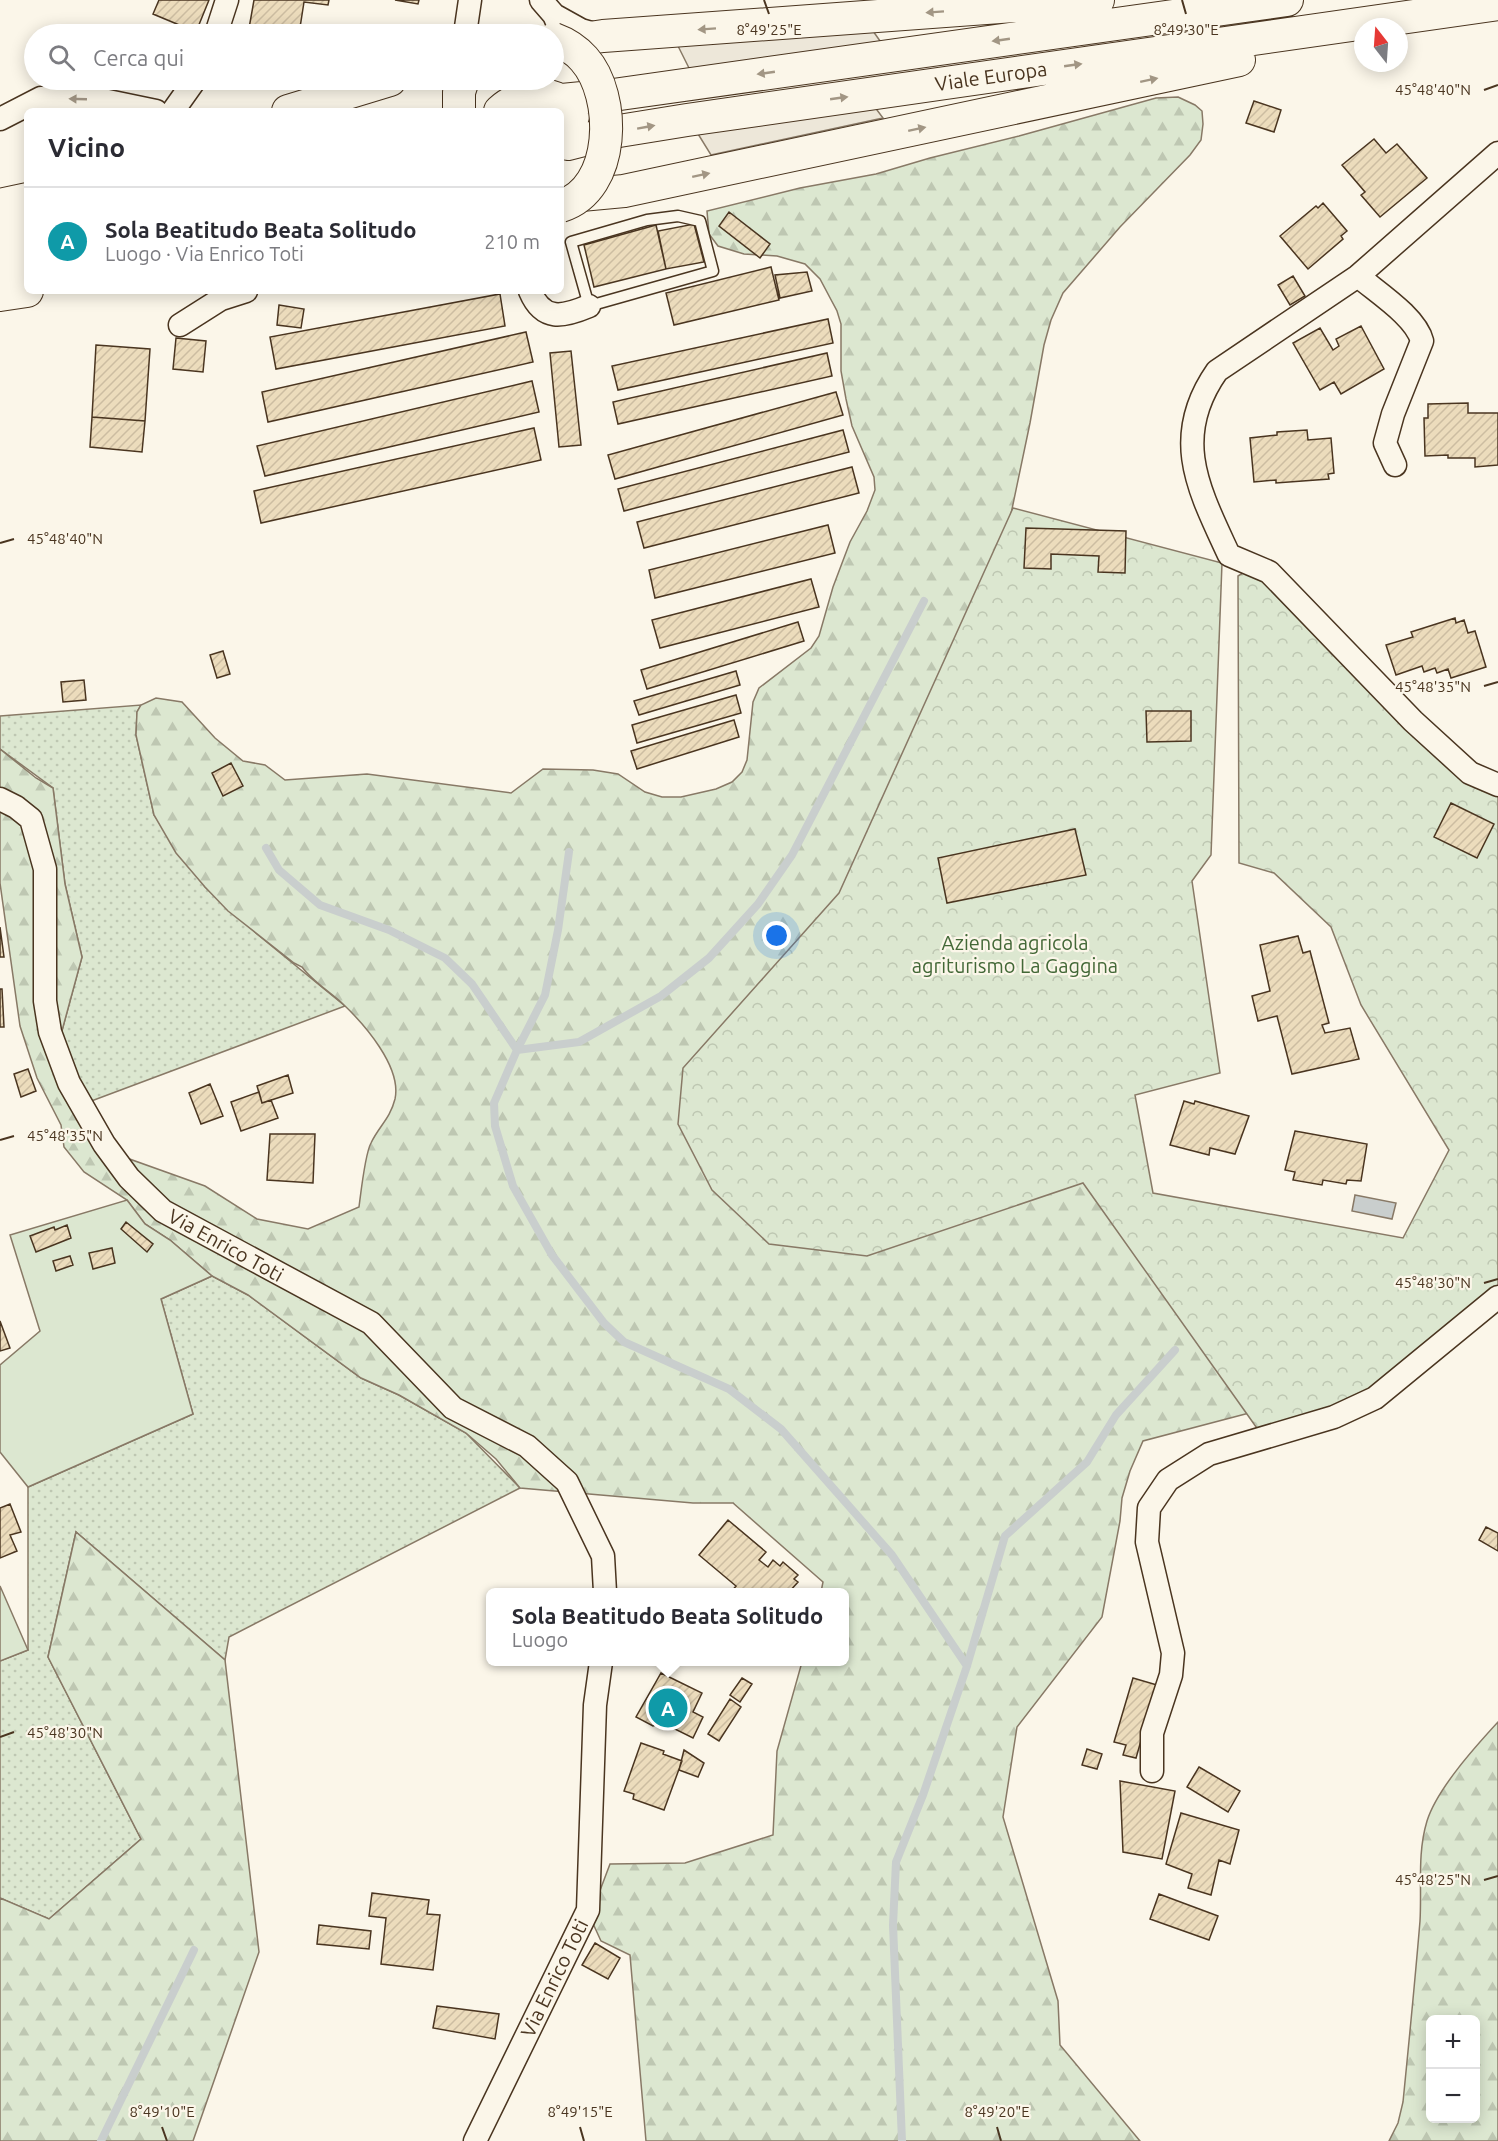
<!DOCTYPE html>
<html lang="it">
<head>
<meta charset="utf-8">
<style>
  body { margin:0; font-family:Ubuntu,sans-serif; background:#f2f2f3; color:#2b2b33 }
  .controls { position:absolute; right:18px; bottom:18px; display:grid; overflow:hidden; border-radius:9px; box-shadow:0 3px 15px #0003 }
  .controls button { width:54px; height:54px; display:grid; place-items:center; padding:0; border:0; border-bottom:2px solid #e1e1e2; background:#fff; color:#2b2b33; font:30px sans-serif }
  .compass { position:absolute; left:1354px; top:18px; width:54px; height:54px; border-radius:50%; background:#fff; box-shadow:0 3px 15px #0003; rotate:343deg }
  .you { position:absolute; left:777px; top:936px; width:21px; height:21px; margin:-15px; border:4px solid #fff; border-radius:50%; background:#1a73e8; box-shadow:0 0 0 9px #1a73e833 }
  .badge { display:grid; place-items:center; width:39px; height:39px; border-radius:50%; background:#b45309; color:#fff; font-size:20px; font-weight:700 }
  .pin { position:absolute; translate:-50% -50%; border:3px solid #fff; box-shadow:0 2px 6px #0006 }
  .popup { position:absolute; left:486px; top:1588px; width:363px; height:78px; box-sizing:border-box; display:grid; place-content:center; border-radius:9px; background:#fff; filter:drop-shadow(0 2px 4px #0005); font-size:20px; white-space:nowrap; color:#7c7c81 }
  .popup b { font-size:22px; color:#2b2b33 }
  .popup::after { content:''; position:absolute; left:50%; top:100%; margin-left:-12px; border:12px solid transparent; border-top-color:#fff }
  .list { margin:0; padding:0; list-style:none }
  h2 { display:flex; justify-content:space-between; align-items:center; height:78px; margin:0; padding:0 24px; font-size:26px }
  h2 small { font-size:20px; font-weight:400; color:#7c7c81 }
  .list li { display:grid; grid-template-columns:39px 1fr auto; gap:18px; align-items:center; box-sizing:border-box; height:108px; padding:0 24px; border-top:2px solid #e1e1e2 }
  .list b { display:block; font-size:22px; white-space:nowrap }
  .list p { margin:0; font-size:20px; white-space:nowrap; color:#7c7c81 }
  .list em { font-size:20px; font-style:normal; color:#7c7c81 }
  .icon { flex:none; width:33px; height:33px; fill:none; stroke:currentColor; stroke-width:2; stroke-linecap:round; stroke-linejoin:round }
  .map { position:relative; flex:none; width:1498px; height:2141px; overflow:hidden }
  .search { position:absolute; background:#fff; box-shadow:0 3px 15px #0003; left:24px; top:24px; width:540px; height:66px; display:flex; align-items:center; gap:15px; box-sizing:border-box; padding:0 21px; border-radius:33px; color:#7c7c81; font-size:22px }
  .panel { position:absolute; background:#fff; box-shadow:0 3px 15px #0003; left:24px; top:108px; width:540px; height:186px; border-radius:9px }
  .map>svg:first-child { display:block }
</style>
</head>
<body>
<div class="map">
<svg width="1498" height="2141" viewBox="0 0 1498 2141">
  <defs>
    <pattern id="grass-dots" width="8" height="8" patternUnits="userSpaceOnUse" patternTransform="scale(1.5)"><rect width="8" height="8" fill="#dce7d0"/><path d="M2 2h.1M6 6h.1" fill="none" stroke="#bec7b2" stroke-width="1.8" stroke-linecap="round"/></pattern>
    <pattern id="forest-firs" width="22" height="20" patternUnits="userSpaceOnUse" patternTransform="scale(1.5)"><rect width="22" height="20" fill="#dce7d0"/><path d="M5 1l3.5 6h-7zM16 11l3.5 6h-7z" fill="#bec7b2"/></pattern>
    <pattern id="park-crowns" width="20" height="18" patternUnits="userSpaceOnUse" patternTransform="scale(1.5)"><rect width="20" height="18" fill="#dce7d0"/><path d="M2 6a3 3 0 1 1 6 0M12 15a3 3 0 1 1 6 0" fill="none" stroke="#bec7b2"/></pattern>
    <pattern id="building-hatch" width="6" height="6" patternUnits="userSpaceOnUse" patternTransform="scale(1.5)"><rect width="6" height="6" fill="#ecdcbc"/><path d="M-1 1l2-2M0 6l6-6M5 7l2-2" fill="none" stroke="#ccbda1"/></pattern>
  </defs>
  <rect width="100%" height="100%" fill="#fbf6e9"/>
  <path fill="url(#grass-dots)" stroke="#887966" stroke-width="1.5" d="M141 705 137 712 136 735 154 815 205 887 257 934 345 1006 86 1103 60 1038 82 957 65 884 53 788 0 749V716Z
    M212 1276 248 1295 361 1378 399 1395 466 1433 520 1488 229 1637 225 1660 76 1532 48 1657 141 1839 49 1919 0 1898V1661L28 1650V1487L193 1414 161 1299Z"/>
  <path fill="url(#forest-firs)" stroke="#887966" stroke-width="1.5" fill-rule="evenodd" d="M1178 97 1195 105 1202 111 1203 124 1201 140 1190 155 1120 227 1063 293 1051 320 1044 345 1030 423 1007 533 1102 1148 1253 1412 1143 1441 1130 1471 1122 1498 1120 1521 1102 1617 1017 1727 1003 1817 1058 2001 1060 2045 1140 2141H646L630 1955 601 1941 590 1917 610 1864 685 1863 773 1835 777 1751 802 1662H845V1592H821L823 1582 733 1503H693L520 1488 496 1459 466 1433 399 1395 361 1378 248 1295 212 1276 170 1240 145 1224 127 1200 84 1172 64 1147 61 1125 37 1078 20 1026 0 883V749L36 778 53 788 65 884 82 957 60 1038 86 1103 124 1157 205 1186 257 1219 308 1229 359 1207C361 1192 365 1154 371 1143 379 1126 390 1119 395 1099 402 1067 364 1024 343 1004 330 992 312 981 302 967L294 963 228 911 205 887 176 853 154 815 136 735 137 712 141 705 156 698 182 702 215 738 243 761 265 765 285 780 367 774 511 793 543 769 593 770 618 774 645 792 662 797H681L716 789 732 782 742 772 747 760 753 702 759 688 811 648 819 636 833 587 850 542 867 511 875 490 874 477 852 426 846 399 841 371V324L837 311 820 279 805 264 777 256 744 254 718 246 709 234 707 211 800 188 876 174 930 158 1019 136 1156 98Z
    M76 1532 225 1660 259 1952 193 2141H0V1898L49 1919 141 1839 48 1657Z
    M1498 1722V2141H1389L1398 2123 1403 2102C1409 2042 1415 1981 1420 1921 1422 1887 1417 1854 1427 1821 1437 1789 1475 1747 1498 1722ZM1430 2020H1476V2118H1430Z"/>
  <path fill="url(#park-crowns)" stroke="#887966" stroke-width="1.5" d="M1013 508 1222 563 1211 855 1192 881 1220 1073 1135 1095 1153 1193 1403 1238 1449 1150 1361 1005 1331 927 1274 873 1239 863 1238 576 1251 568 1498 790V1288L1365 1396 1259 1431 1083 1183 867 1256 769 1244 712 1190 678 1124 683 1068 839 893Z"/>
  <path fill="#dce7d0" stroke="#887966" stroke-width="1.5" d="M127 1200 145 1224 170 1240 212 1276 161 1299 193 1414 28 1487 0 1452V1365L40 1331 10 1235Z
    M0 1586 28 1650 0 1661Z"/>
  <path fill="#ede7d9" stroke="#887966" stroke-width="1.5" d="M873 31 885 48 692 74 678 46Z
    M871 102 883 118 711 155 695 129Z"/>
  <path fill="#c9cecd" stroke="#887966" stroke-width="1.5" d="M1355 1195 1396 1203 1392 1219 1352 1211Z"/>
  <g fill="none" stroke-linecap="round" stroke-linejoin="round">
    <path stroke="#c9cecd" stroke-width="8" d="M266 848 279 870 320 905 389 930 445 958 472 984 517 1050 579 1042 661 996 709 958 758 904 792 855 924 601
      M569 852 558 930 545 995 517 1050 494 1103 495 1126 513 1186 552 1255 604 1323 624 1342 729 1389 781 1429 892 1555 967 1666
      M101 2141 194 1950
      M902 2141 893 1925 896 1862 923 1795 967 1666 1005 1536 1087 1462 1116 1415 1175 1350"/>
  </g>
  <path fill="url(#building-hatch)" stroke="#4a3520" stroke-width="1.5" d="M159 0H209L196 32 153 14Z
    M254 0H329L328 5 304 2 299 34H248Z
    M395 0H419L418 4Z
    M1254 101 1281 110 1274 132 1246 123Z
    M1374 139 1386 153 1397 144 1427 178 1380 217 1361 195 1365 192 1342 165Z
    M1323 203 1347 231 1341 236 1343 239 1308 269 1280 236 1316 206 1318 208Z
    M729 212 770 244 760 258 719 226Z
    M694 224 704 262 666 269 658 231Z
    M656 225 666 269 594 287 584 245Z
    M771 267 779 300 674 325 666 293Z
    M807 272 812 291 780 298 775 275Z
    M1293 276 1305 296 1290 305 1278 285Z
    M500 294 505 326 276 369 270 337Z
    M279 305 304 309 301 328 277 325Z
    M828 319 833 343 618 390 612 366Z
    M1361 326 1384 369 1341 394 1334 382 1320 390 1293 343 1320 328 1333 350 1339 346 1336 339Z
    M526 332 533 362 268 422 262 392Z
    M176 338 206 341 203 372 173 369Z
    M96 345 150 349 145 421 92 417Z
    M571 351 581 445 559 447 550 353Z
    M827 353 832 376 618 424 613 402Z
    M532 381 539 412 265 476 257 446Z
    M836 392 843 415 615 479 608 455Z
    M1468 403V413H1498V465L1475 467V458H1448V455L1425 456 1424 418H1428V404Z
    M92 417 145 421 142 452 90 447Z
    M534 428 541 460 261 523 254 491Z
    M843 430 849 452 624 511 618 489Z
    M1307 430 1308 440 1331 438 1334 473 1328 474 1329 479 1276 483V480L1254 482 1250 438 1277 435V432Z
    M852 467 859 493 644 548 637 522Z
    M828 525 835 553 655 598 649 570Z
    M1026 528 1126 531 1125 573 1098 572 1099 556 1051 554V569L1024 568Z
    M811 579 819 607 660 648 652 620Z
    M1455 618 1456 623 1464 620 1468 633 1475 631 1486 667 1451 678 1448 669 1437 673 1435 668 1424 672 1422 666 1396 675 1386 645 1413 637 1411 632Z
    M798 622 804 641 647 689 641 670Z
    M223 651 230 674 217 678 210 655Z
    M736 671 740 685 639 715 634 701Z
    M84 680 86 700 63 702 61 682Z
    M736 695 741 713 637 743 632 725Z
    M1146 711H1191V741L1147 742Z
    M734 720 739 737 637 769 631 751Z
    M231 763 243 786 223 796 212 773Z
    M1451 803 1494 824 1477 858 1434 837Z
    M1075 829 1086 875 947 903 938 858Z
    M0 927 4 957H0Z
    M1298 936 1303 953 1310 951 1329 1023 1322 1025 1325 1033 1350 1028 1359 1059 1292 1074 1277 1016 1258 1021 1252 996 1270 991 1260 945Z
    M0 989H2L4 1027H0Z
    M28 1069 36 1091 21 1097 14 1074Z
    M288 1075 293 1093 262 1103 257 1086Z
    M210 1084 223 1116 201 1124 189 1093Z
    M259 1092 262 1103 271 1100 278 1118 241 1131 231 1102Z
    M1184 1101 1194 1104 1195 1101 1249 1116 1235 1154 1210 1148 1209 1155 1170 1145Z
    M1295 1131 1367 1144 1361 1181 1347 1180 1346 1184 1323 1180 1322 1185 1293 1180 1295 1172 1285 1170Z
    M270 1134H315L313 1183 267 1180Z
    M126 1222 153 1244 147 1252 121 1229Z
    M67 1225 71 1238 36 1252 30 1236 54 1227 55 1230Z
    M112 1248 115 1263 93 1269 89 1253Z
    M70 1256 73 1265 56 1271 53 1261Z
    M0 1321 10 1348 0 1351Z
    M10 1504 21 1532 10 1535 17 1551 0 1558V1508Z
    M728 1520 766 1552 759 1560 768 1567 773 1560 780 1566 783 1562 798 1575 794 1579 798 1582 789 1592H731L736 1586 699 1555Z
    M1486 1527 1498 1533V1551L1479 1540Z
    M661 1673 702 1693 693 1712 703 1717 693 1738 663 1723 653 1726 636 1717Z
    M742 1678 752 1684 740 1702 730 1695Z
    M1133 1678 1157 1685 1136 1758 1123 1755 1126 1745 1114 1742Z
    M730 1699 741 1707 719 1741 708 1734Z
    M641 1743 664 1751 663 1754 682 1761 664 1810 633 1799 634 1794 624 1791Z
    M1087 1749 1102 1754 1097 1769 1082 1765Z
    M684 1750 704 1763 698 1777 679 1770Z
    M1199 1767 1240 1791 1228 1812 1187 1787Z
    M1120 1781 1175 1791 1162 1859 1123 1852Z
    M1181 1813 1239 1830 1230 1864 1219 1860 1211 1895 1188 1888 1192 1874 1166 1864Z
    M372 1893 429 1900 427 1914 440 1915 433 1970 381 1964 386 1918 369 1916Z
    M1159 1894 1218 1916 1209 1940 1150 1919Z
    M319 1925 371 1931 369 1949 317 1944Z
    M595 1943 620 1958 608 1979 582 1965Z
    M437 2006 499 2014 495 2039 433 2028Z"/>
  <g fill="none" stroke-linecap="round" stroke-linejoin="round">
    <g stroke="#4a3520" stroke-width="13">
      <path id="lane" d="M678 216 700 221 713 271 589 306 571 242 647 220Z"/>
    </g>
    <g stroke="#4a3520" stroke-width="25">
      <path id="street" d="M541 0 554 15 560 29
        M554 15 581 30 598 35
        M216 34 227 0
        M465 34 470 0
        M173 111 195 80
        M0 119 41 98 103 100 156 111
        M1498 153 1358 276 1217 371C1170 438 1199 490 1229 555L1269 572 1413 721 1470 773 1498 785
        M1358 276C1378 293 1416 317 1422 341L1393 414 1385 443 1395 465
        M530 291C543 322 563 317 589 306
        M180 325 221 299 246 291
        M0 799 16 807 31 819 45 869V1001L50 1032 69 1083 104 1144 129 1178 163 1211 371 1323 453 1408 527 1446 567 1482 603 1556 605 1592
        M1152 1771V1733L1171 1675 1173 1653 1147 1542 1149 1508 1168 1480 1209 1454 1334 1417 1375 1398 1498 1297
        M475 2141 588 1910 595 1705 601 1662"/>
    </g>
    <g stroke="#4a3520" stroke-width="34">
      <path id="secondary" d="M563 42 603 36 1098 0
        M562 100 613 95 1287 0
        M288 111 390 80
        M459 111V92L463 80
        M500 111C521 92 559 86 573 116
        M568 144 619 131 687 120 1498 4
        M581 195 624 191 1239 60
        M0 205 27 199
        M0 237 27 231
        M0 265 27 259
        M0 295 27 291"/>
    </g>
    <use href="#lane" stroke="#fbf6e9" stroke-width="10"/>
    <use href="#street" stroke="#fbf6e9" stroke-width="22"/>
    <use href="#secondary" stroke="#fbf6e9" stroke-width="32"/>
    <g stroke="#4a3520" stroke-width="34" stroke-linecap="butt">
      <path id="secondary-bridge" d="M554 39C565 43 576 50 584 59 617 96 616 189 561 206"/>
    </g>
    <use href="#secondary-bridge" stroke="#fbf6e9" stroke-width="32"/>
  </g>
  <defs><path id="oneway-solid" d="M-6-.8H1V-3.2L6.5 0L1 3.2V.8H-6Z" transform="scale(1.5)"/></defs>
  <g fill="#a29684">
    <use href="#oneway-solid" transform="translate(935 12) rotate(176)"/>
    <use href="#oneway-solid" transform="translate(707 29) rotate(176)"/>
    <use href="#oneway-solid" transform="translate(1001 40) rotate(172)"/>
    <use href="#oneway-solid" transform="translate(1073 65) rotate(-8)"/>
    <use href="#oneway-solid" transform="translate(766 73) rotate(172)"/>
    <use href="#oneway-solid" transform="translate(1149 80) rotate(-12)"/>
    <use href="#oneway-solid" transform="translate(839 98) rotate(-8)"/>
    <use href="#oneway-solid" transform="translate(78 99) rotate(-178)"/>
    <use href="#oneway-solid" transform="translate(646 127) rotate(-10)"/>
    <use href="#oneway-solid" transform="translate(917 129) rotate(-12)"/>
    <use href="#oneway-solid" transform="translate(701 175) rotate(-12)"/>
  </g>
  <path fill="none" stroke="#4a3520" stroke-width="2" d="M764 0 769 14M1182 0 1186 14M1484 90 1498 85M0 543 14 539M1484 686 1498 682M0 1140 14 1136M1484 1283 1498 1279M0 1737 14 1732M1484 1880 1498 1876M162 2127 167 2141M580 2127 584 2141M997 2127 1001 2141"/>
  <g text-anchor="middle" dominant-baseline="central" stroke-width="4.5" stroke-linejoin="round" paint-order="stroke">
    <g font-size="20" fill="#4a3520" stroke="#fbf6e9">
      <text transform="translate(991 76) rotate(-8)">Viale Europa</text>
      <text transform="translate(226 1245) rotate(29)">Via Enrico Toti</text>
      <text transform="translate(554 1978) rotate(-64)">Via Enrico Toti</text>
    </g>
    <g font-size="20" fill="#436837" stroke="#fbf6e9">
      <text x="1015" y="942">Azienda agricola<tspan x="1015" dy="23">agriturismo La Gaggina</tspan></text>
    </g>
  </g>
  <g font-size="15" text-anchor="middle" fill="#4a3520" stroke="#fbf6e9" stroke-width="4.5" stroke-linejoin="round" paint-order="stroke">
    <text x="769" y="35">8°49'25"E</text>
    <text x="1186" y="35">8°49'30"E</text>
    <text x="1433" y="95">45°48'40"N</text>
    <text x="65" y="544">45°48'40"N</text>
    <text x="1433" y="692">45°48'35"N</text>
    <text x="65" y="1141">45°48'35"N</text>
    <text x="1433" y="1288">45°48'30"N</text>
    <text x="65" y="1738">45°48'30"N</text>
    <text x="1433" y="1885">45°48'25"N</text>
    <text x="162" y="2117">8°49'10"E</text>
    <text x="580" y="2117">8°49'15"E</text>
    <text x="997" y="2117">8°49'20"E</text>
  </g>
</svg>
<div class="controls">
<button>+</button>
<button>−</button>
</div>
<svg class="compass" viewBox="-18 -18 36 36"><path d="M0-13l5 13h-10z" fill="#e53935"/><path d="M0 13l5-13h-10z" fill="#7c7c81"/></svg>
<div class="you"></div>
<div class="pin badge" style="left:668px;top:1708px;background:#0f9aa8">A</div>
<div class="popup"><b>Sola Beatitudo Beata Solitudo</b>Luogo</div>
<div class="search"><svg class="icon" aria-label="search" viewBox="0 0 24 24"><circle cx="10" cy="10" r="6"/><path d="M15 15l6 6"/></svg>Cerca qui</div>
<section class="panel">
<h2>Vicino<small></small></h2>
<ul class="list">
<li><span class="badge" style="background:#0f9aa8">A</span><div><b>Sola Beatitudo Beata Solitudo</b><p>Luogo · Via Enrico Toti</p></div><em>210 m</em></li>
</ul>
</section>
</div>
</body>
</html>
